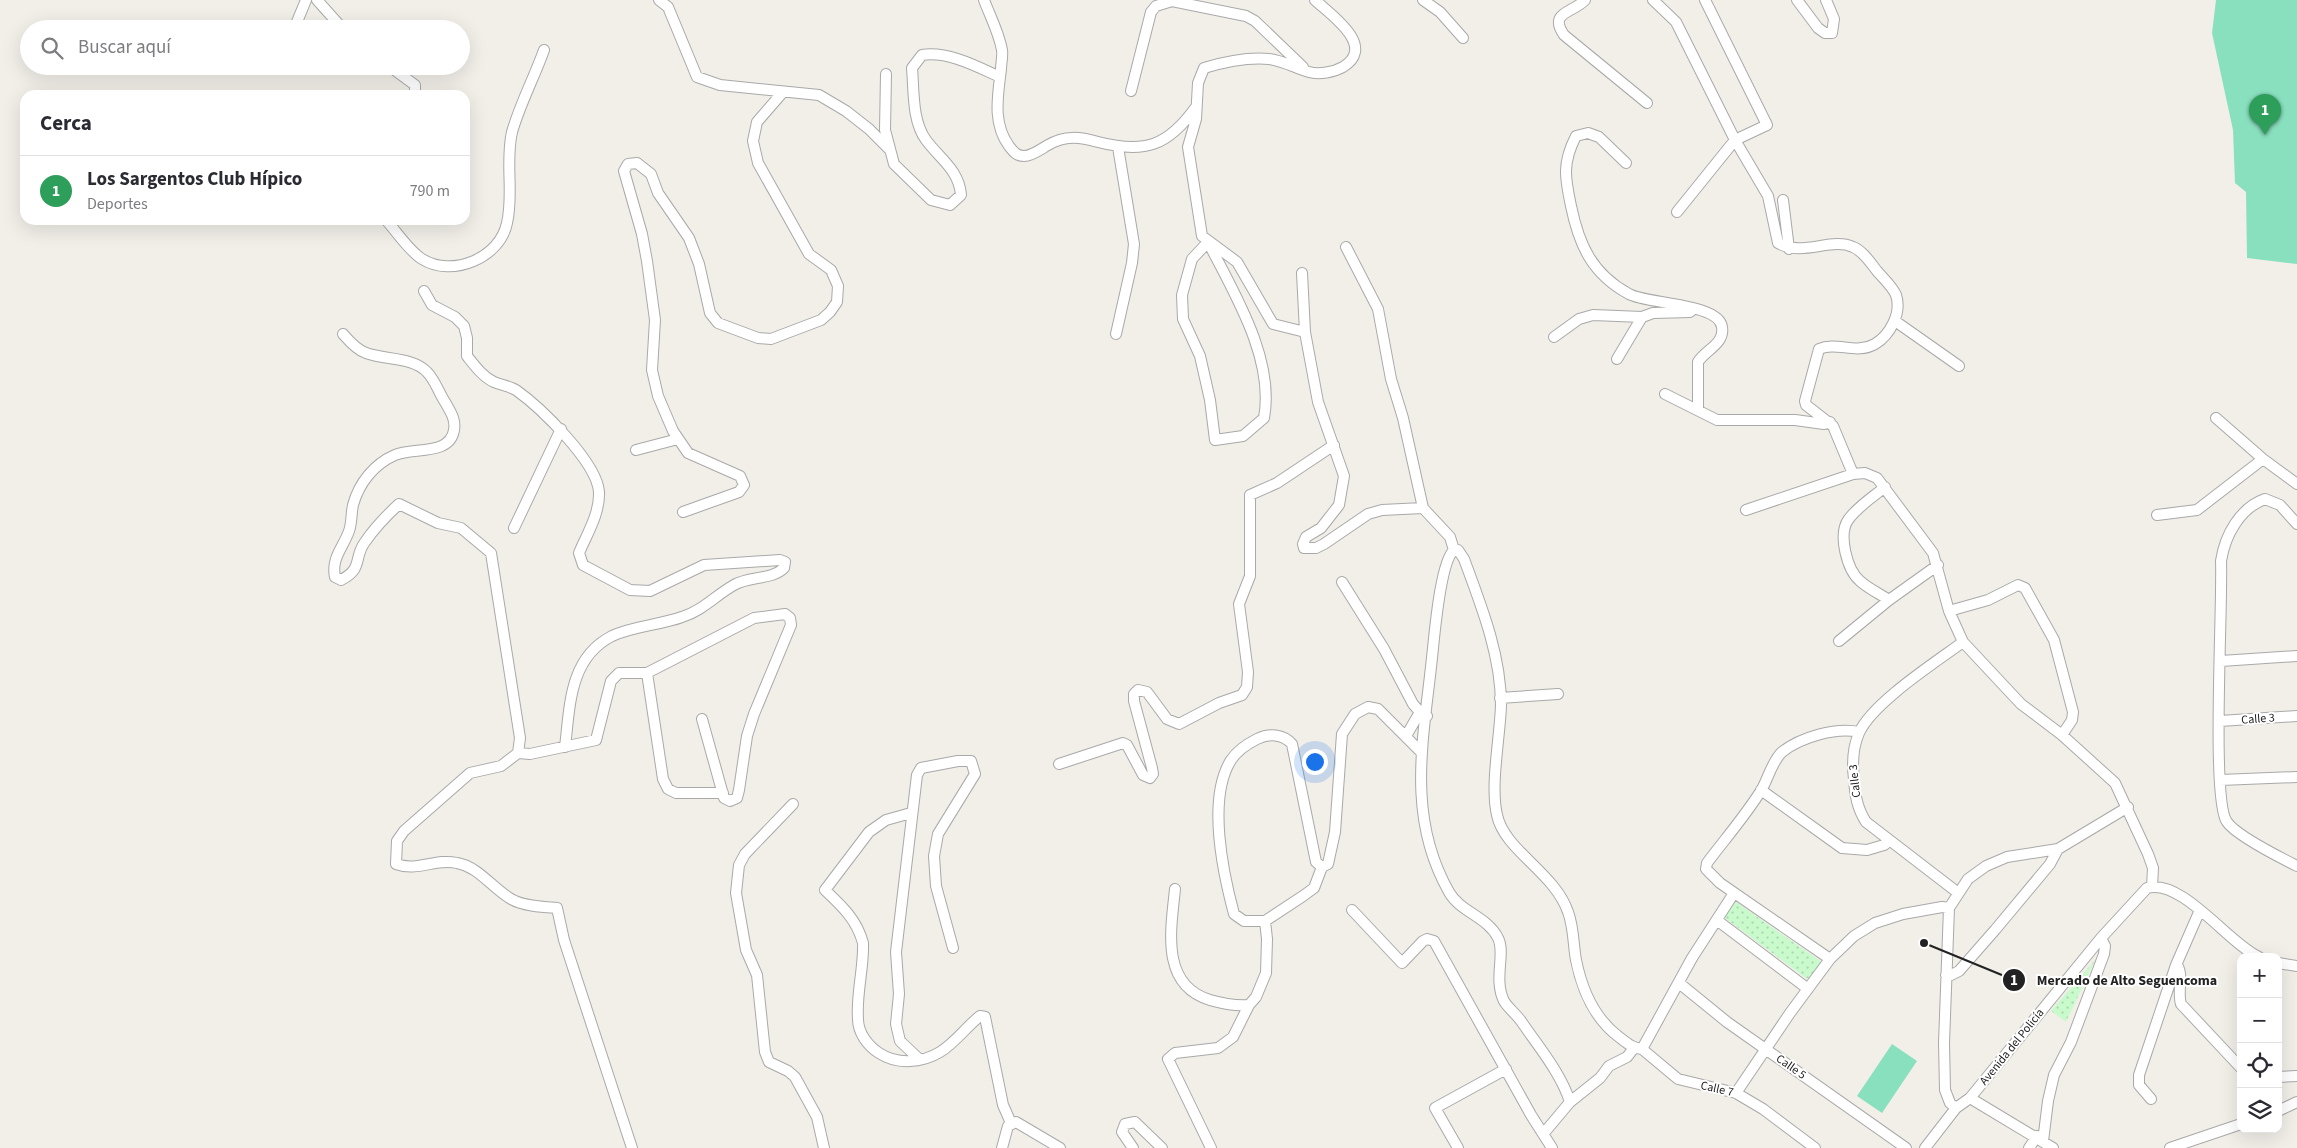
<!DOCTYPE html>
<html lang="es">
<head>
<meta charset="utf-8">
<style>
  body { margin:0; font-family:"Source Sans 3",sans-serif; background:#f7f7f7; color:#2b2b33 }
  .controls { position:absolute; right:15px; bottom:15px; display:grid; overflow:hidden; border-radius:10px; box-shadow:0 5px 20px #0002 }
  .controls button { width:45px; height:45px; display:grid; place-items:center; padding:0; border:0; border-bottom:1px solid #e1e1e2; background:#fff; color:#2b2b33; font:25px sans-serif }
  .you { position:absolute; left:1314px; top:761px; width:18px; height:18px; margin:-12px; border:4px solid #fff; border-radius:50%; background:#1a73e8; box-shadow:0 0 0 8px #1a73e833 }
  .badge { display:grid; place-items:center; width:32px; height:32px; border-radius:50%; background:#b45309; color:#fff; font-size:16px; font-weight:700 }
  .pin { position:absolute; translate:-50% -41px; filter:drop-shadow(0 1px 2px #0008) }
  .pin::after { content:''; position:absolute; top:26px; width:18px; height:15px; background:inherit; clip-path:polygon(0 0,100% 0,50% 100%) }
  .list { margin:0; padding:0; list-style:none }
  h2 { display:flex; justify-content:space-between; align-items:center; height:65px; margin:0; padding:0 20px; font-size:21px }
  h2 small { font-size:16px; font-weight:400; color:#7c7c81 }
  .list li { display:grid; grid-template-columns:32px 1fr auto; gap:15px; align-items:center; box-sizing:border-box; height:70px; padding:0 20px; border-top:1px solid #e1e1e2 }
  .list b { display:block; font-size:19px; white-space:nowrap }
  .list p { margin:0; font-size:16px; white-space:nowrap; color:#7c7c81 }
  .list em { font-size:16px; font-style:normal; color:#7c7c81 }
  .icon { flex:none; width:28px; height:28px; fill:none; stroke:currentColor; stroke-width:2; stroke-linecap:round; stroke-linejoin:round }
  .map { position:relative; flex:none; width:2297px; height:1148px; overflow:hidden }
  .search { position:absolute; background:#fff; box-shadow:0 5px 20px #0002; left:20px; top:20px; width:450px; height:55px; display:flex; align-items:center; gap:12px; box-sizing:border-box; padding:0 18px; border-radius:28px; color:#7c7c81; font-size:19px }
  .panel { position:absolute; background:#fff; box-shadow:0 5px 20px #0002; left:20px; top:90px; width:450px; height:135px; border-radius:15px }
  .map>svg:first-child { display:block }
</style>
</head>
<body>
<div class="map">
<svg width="2297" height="1148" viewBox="0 0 2297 1148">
  <defs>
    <pattern id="park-dots" width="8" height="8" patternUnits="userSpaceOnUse" patternTransform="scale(1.25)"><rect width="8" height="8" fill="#c8facc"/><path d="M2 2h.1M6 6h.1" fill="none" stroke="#acd6af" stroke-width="1.8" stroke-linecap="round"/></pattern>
  </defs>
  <rect width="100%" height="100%" fill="#f2efe9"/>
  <path fill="url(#park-dots)" d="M1736 902 1820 961V965L1810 978H1806L1725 918V914L1730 904Z
    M2095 960 2066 1022 2051 1011Z"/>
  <path fill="#88e0be" d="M2216 0H2297V264L2247 258 2246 192 2235 183 2233 130 2212 33Z
    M1892 1044 1917 1061 1882 1113 1857 1096Z"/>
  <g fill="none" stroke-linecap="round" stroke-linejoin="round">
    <g stroke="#a9a9a9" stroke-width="12">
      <path id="street" d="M317 0 343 29
        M659 0 668 7 697 77 720 85 819 95 846 111 869 129 889 149
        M984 0C990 16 999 33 1002 50 1003 56 1001 63 1001 69 998 95 992 123 1009 146 1013 151 1016 156 1024 156 1032 156 1041 149 1048 145 1065 135 1080 137 1098 142 1145 154 1168 146 1196 107
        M1423 0 1440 12 1463 38
        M1585 0C1573 13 1548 12 1564 35L1647 103
        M1653 0 1676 22 1735 140 1768 196 1778 243C1803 257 1831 237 1853 247 1863 251 1870 262 1877 271 1883 278 1893 287 1896 295 1902 313 1890 335 1875 344 1856 355 1837 341 1819 349L1805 401 1806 405 1833 426 1853 474
        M1797 0 1818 28 1825 33H1832L1834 19 1826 0
        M294 29 306 0
        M389 66 415 85V95
        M886 74 885 130 894 164 931 200 950 205 961 195C959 170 940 159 926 140 912 121 914 91 912 68L922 55C948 51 976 66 1000 77
        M1131 91 1151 12 1156 6 1172 1 1246 16 1255 21 1303 67
        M1626 163 1599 137 1588 133 1576 136C1562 163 1565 178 1571 206 1579 245 1592 274 1629 294 1646 304 1719 303 1722 327 1725 344 1705 350 1698 362V409
        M1783 200 1789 249
        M1677 212 1735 140 1767 125 1705 0
        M386 220C397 232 409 251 422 259 452 278 500 258 507 223 514 193 505 162 512 132 520 104 534 78 544 50
        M1208 242C1234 293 1275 359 1264 418L1243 436 1215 440 1210 400 1200 356 1183 319 1182 295 1192 259Z
        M1346 247 1378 309 1391 379 1403 418 1423 508 1450 537 1454 550H1458L1464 559C1481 605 1501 655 1501 705 1500 738 1490 785 1497 815 1504 850 1555 873 1568 912 1574 928 1573 944 1576 960 1582 990 1595 1019 1619 1037 1627 1043 1632 1048 1642 1049
        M1302 273 1305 332 1318 402 1344 476 1339 505 1321 528 1306 537 1303 544 1304 548H1316L1324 544 1368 514 1382 510 1423 508
        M424 291 432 305 455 317 464 326 467 338V356C475 366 483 377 494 382 501 385 509 386 516 390 540 407 597 462 599 492 600 513 587 534 579 553L583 565 630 590 650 591 704 565 780 560 785 562 784 568C772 580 749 576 734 585 716 595 702 611 682 617 660 625 633 626 612 636 569 658 570 706 565 747
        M1895 321 1959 366
        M1305 332 1273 324 1237 262 1202 236 1188 147 1196 119 1198 83 1204 68C1224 62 1248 57 1269 59 1284 61 1295 68 1309 72 1319 75 1334 72 1343 67 1377 46 1331 15 1315 0
        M343 334C349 341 357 350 366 353 385 360 413 357 427 372 435 380 439 393 445 402 450 411 456 419 454 430 450 456 413 447 395 455 374 464 359 483 353 505 351 514 352 523 349 531 343 548 331 558 335 577L341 580C364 568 353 558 365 542 375 527 386 516 399 504L438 523 461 528 491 553 520 738 518 753 501 766 470 773 404 831 397 841 396 864C418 872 435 858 457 863 479 867 492 888 511 899 523 906 543 907 557 908L564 940 632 1148
        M1116 334 1132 263 1134 244 1118 147
        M1554 337 1579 319 1593 315 1642 317
        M1617 359 1642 317 1653 313 1690 312 1693 309
        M1665 394 1717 420H1795L1824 424 1830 422
        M2216 418 2263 459 2297 484
        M636 450 678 439
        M1885 487C1873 497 1857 507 1848 520 1838 535 1847 570 1860 581 1869 589 1880 594 1889 600
        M1746 510 1853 474 1865 473 1877 478 1933 553 1949 611 1963 642 2021 704 2062 735 2115 783 2148 854 2153 868 2152 887
        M683 512 739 492 744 485 740 476 688 453 673 431 658 396 652 370 655 320 647 261 642 234 624 171 628 164 637 163 651 174 658 193 689 238 699 264 710 313 718 323 758 338 771 339 821 320 830 312 837 302 838 286 831 270 809 254 758 163 753 141 757 122 783 92
        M2157 515 2197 510 2263 459
        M2297 524 2280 505 2265 499C2240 508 2225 535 2221 561 2223 603 2211 801 2227 822 2236 835 2281 858 2297 866
        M514 528 561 429
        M1454 550C1441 561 1435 629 1433 648 1425 733 1404 813 1449 892 1460 912 1488 917 1498 938 1506 953 1493 979 1504 1001 1508 1008 1516 1014 1521 1021 1538 1046 1561 1073 1570 1102
        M1342 582 1384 649 1413 704 1420 712 1427 716
        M1949 611 1988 600 2018 585 2025 588 2054 640 2073 712 2072 720 2062 735
        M1839 641 1889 600 1938 565
        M2221 661 2297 656
        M647 673 663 779 668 789 676 793H723
        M1500 698 1558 694
        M2220 721 2297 716
        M1406 736 1420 712
        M518 753 530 754 596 740 611 681 619 673H647L754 618 785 614 790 618 791 625 754 714 747 736 739 790 737 798 730 801 724 798 702 719
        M1059 764 1123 743 1127 745 1143 775 1150 778 1153 774 1152 768 1134 701V694L1138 690 1147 692 1167 719 1179 724 1219 703 1242 695 1247 687 1248 672 1239 604 1250 576V495L1277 483 1334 445
        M2220 780 2297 777
        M1761 790 1842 848 1867 850 1884 845 1889 841
        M793 804 745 854 739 865 736 893 746 950 757 975 765 1052 769 1062 788 1071 795 1077 817 1117 824 1148
        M911 813 886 820 869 832 825 890C842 906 857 920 863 943 864 968 856 994 858 1019 858 1033 868 1046 879 1053 897 1065 922 1063 940 1052 955 1043 966 1027 980 1016L985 1017 1003 1105 1011 1123
        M1322 867 1314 888 1303 896 1265 921H1244L1234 914C1223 873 1207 798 1231 760 1237 751 1247 744 1257 739 1269 733 1283 734 1292 744L1316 862 1322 867 1328 864 1335 832 1342 734 1355 714 1368 707 1378 709 1422 753
        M1175 889C1171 929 1160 985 1210 1000 1224 1004 1234 1006 1249 1005
        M1957 892 1866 822C1857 808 1855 795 1854 779 1852 763 1853 747 1859 733 1872 703 1936 662 1963 642
        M1352 910 1402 963 1423 941 1427 939 1434 941 1531 1115 1552 1148
        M1718 921 1808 989
        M1830 959 1720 883 1706 869 1707 863C1725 839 1746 815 1762 789 1768 778 1773 760 1782 752 1801 737 1836 727 1859 732
        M2278 963 2297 966
        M2177 965C2184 975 2177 992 2181 1004L2241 1068
        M1946 975H1951L1959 971 1995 930 2050 864 2058 849 2128 807
        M1679 983 1727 1022 1906 1148
        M1642 1049 1678 1079 1736 1093 1763 1109 1815 1148
        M1642 1049 1692 958 1734 893
        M919 1059 900 1041 896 1024 899 994 896 952 917 775 921 768 958 761H971L975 774 938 834 934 856 936 886 953 948
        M2278 1077 2297 1076
        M1736 1093 1790 1013 1830 959 1854 936 1875 923 1903 914 1942 907 1949 908
        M1970 1098 2053 1148
        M2151 1099 2139 1085V1075L2176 965 2200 910
        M1956 1108 1950 1103 1945 1090 1944 1043 1949 908 1968 879 1986 866 2007 857 2058 849
        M2278 1111 2297 1102
        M1544 1133 1570 1102 1600 1078 1609 1066 1627 1057 1634 1048
        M2043 1141 2048 1101 2054 1075 2071 1042 2104 954 2105 946 2101 938
        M1002 1148 1008 1126 1016 1122 1060 1148
        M1133 1148 1122 1132 1125 1124 1135 1122 1162 1148
        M1211 1148 1168 1059 1175 1053 1218 1048 1233 1037 1249 1005 1256 997 1266 973 1267 939 1265 921
        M1458 1148 1435 1108 1506 1069
        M1925 1148 1956 1108 1970 1098 2101 938 2147 888C2182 878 2229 944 2259 957
        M2029 1148 2037 1136
        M2170 1148 2241 1124"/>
    </g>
    <use href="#street" stroke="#fff" stroke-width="10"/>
  </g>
  <g text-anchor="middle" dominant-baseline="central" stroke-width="4" stroke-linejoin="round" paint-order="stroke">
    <g font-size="12" fill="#222" stroke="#fff">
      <text transform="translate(2258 719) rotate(-4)">Calle 3</text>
      <text transform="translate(1855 781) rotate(-96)">Calle 3</text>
      <text transform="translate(2012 1047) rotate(-51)">Avenida del Policía</text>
      <text transform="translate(1791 1067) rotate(35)">Calle 5</text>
      <text transform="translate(1717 1089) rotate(13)">Calle 7</text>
    </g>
  </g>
  <path fill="none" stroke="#222" stroke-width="2" d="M1924 943L2014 980"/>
  <g fill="#222" stroke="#fff" stroke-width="2">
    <circle cx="1924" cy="943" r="5"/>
    <circle cx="2014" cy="980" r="12"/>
  </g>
  <g font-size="15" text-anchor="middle" font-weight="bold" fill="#fff">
    <text x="2014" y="985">1</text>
  </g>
  <g font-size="14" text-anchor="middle" font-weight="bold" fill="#222" stroke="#fff" stroke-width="4" stroke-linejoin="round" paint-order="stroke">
    <text x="2127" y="985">Mercado de Alto Seguencoma</text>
  </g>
</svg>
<div class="controls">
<button>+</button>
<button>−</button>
<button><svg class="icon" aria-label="locate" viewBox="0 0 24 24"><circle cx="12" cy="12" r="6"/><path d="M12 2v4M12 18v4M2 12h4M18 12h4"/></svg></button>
<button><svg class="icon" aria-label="layers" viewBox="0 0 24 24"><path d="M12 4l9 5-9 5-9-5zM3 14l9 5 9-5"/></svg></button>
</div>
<div class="you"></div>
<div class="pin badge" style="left:2265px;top:135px;background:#2e9e5b">1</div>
<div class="search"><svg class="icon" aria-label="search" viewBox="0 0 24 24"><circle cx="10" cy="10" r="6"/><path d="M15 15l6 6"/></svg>Buscar aquí</div>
<section class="panel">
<h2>Cerca<small></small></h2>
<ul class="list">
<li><span class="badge" style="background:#2e9e5b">1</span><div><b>Los Sargentos Club Hípico</b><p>Deportes</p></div><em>790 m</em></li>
</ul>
</section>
</div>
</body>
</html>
